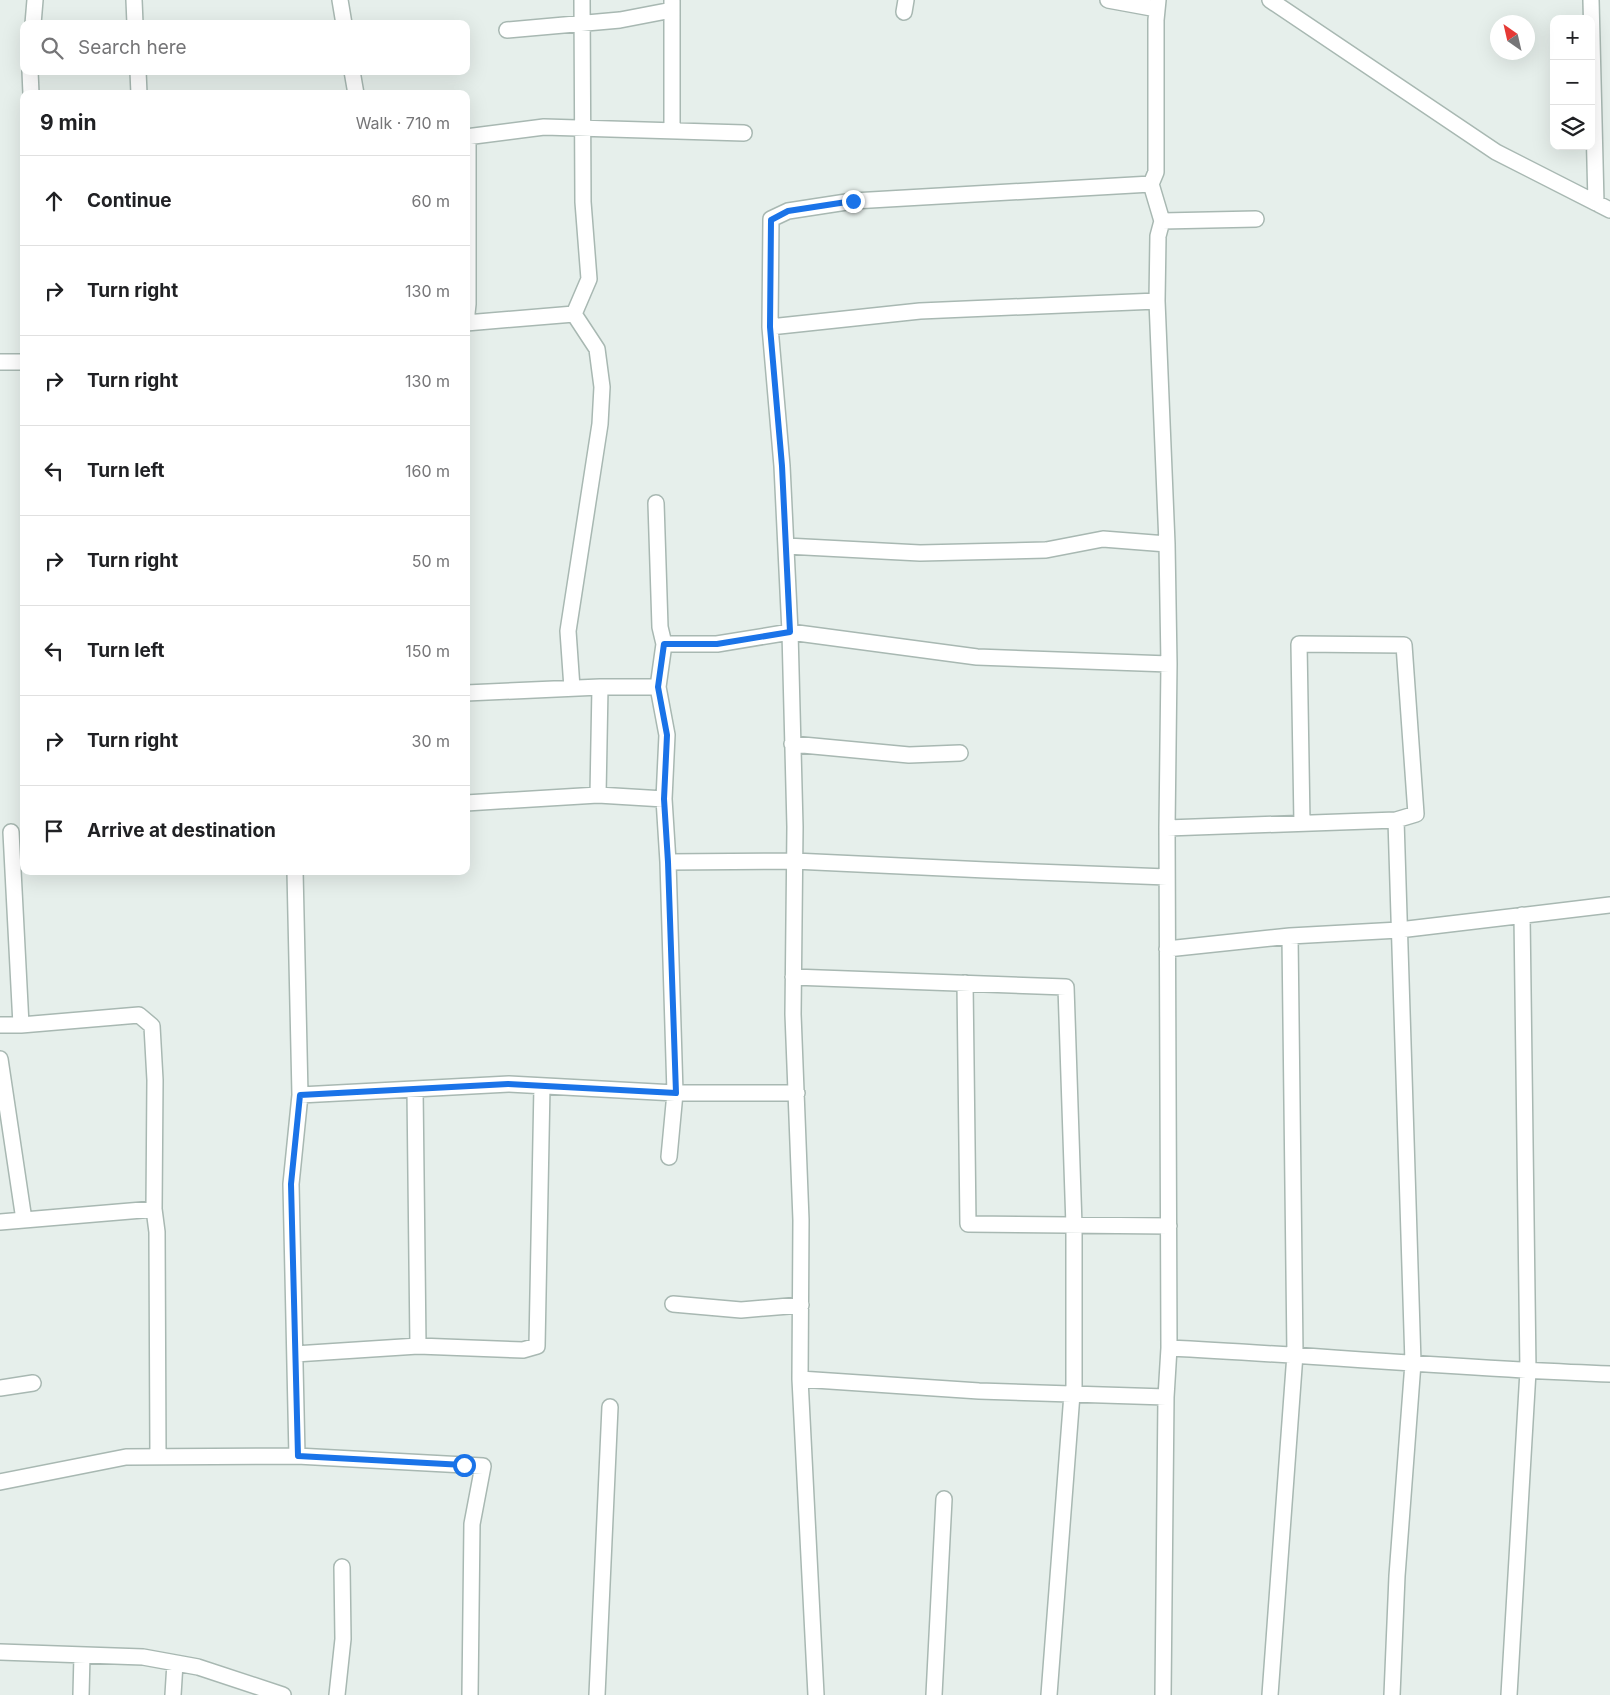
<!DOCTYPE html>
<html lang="en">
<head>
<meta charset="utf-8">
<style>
  body { margin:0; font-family:Inter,sans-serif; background:#f6f6f6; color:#202124 }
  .controls { position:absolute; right:15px; top:15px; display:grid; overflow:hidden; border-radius:10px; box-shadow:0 5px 20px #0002 }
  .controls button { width:45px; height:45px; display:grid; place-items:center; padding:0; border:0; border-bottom:1px solid #e0e0e0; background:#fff; color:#202124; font:25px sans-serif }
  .compass { position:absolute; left:1490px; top:15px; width:45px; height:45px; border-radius:50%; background:#fff; box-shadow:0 5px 20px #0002; rotate:326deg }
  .stop { position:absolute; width:15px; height:15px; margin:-11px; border:4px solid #1a73e8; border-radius:50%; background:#fff }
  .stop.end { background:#1a73e8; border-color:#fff; box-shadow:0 1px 5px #0008 }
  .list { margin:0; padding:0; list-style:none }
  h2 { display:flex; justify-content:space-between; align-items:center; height:65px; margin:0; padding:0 20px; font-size:21px }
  h2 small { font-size:16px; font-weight:400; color:#757577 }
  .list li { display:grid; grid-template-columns:32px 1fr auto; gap:15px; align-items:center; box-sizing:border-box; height:90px; padding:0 20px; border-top:1px solid #e0e0e0 }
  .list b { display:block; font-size:19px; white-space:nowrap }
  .list em { font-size:16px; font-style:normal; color:#757577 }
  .icon { flex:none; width:28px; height:28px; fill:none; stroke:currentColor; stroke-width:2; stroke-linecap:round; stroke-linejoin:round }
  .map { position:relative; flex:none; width:1610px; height:1695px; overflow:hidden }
  .search { position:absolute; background:#fff; box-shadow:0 5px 20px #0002; left:20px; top:20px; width:450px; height:55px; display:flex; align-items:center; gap:12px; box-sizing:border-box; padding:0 18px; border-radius:10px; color:#757577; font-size:19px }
  .panel { position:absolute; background:#fff; box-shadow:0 5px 20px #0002; left:20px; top:90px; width:450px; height:785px; border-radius:10px }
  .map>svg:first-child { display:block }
</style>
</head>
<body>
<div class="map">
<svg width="1610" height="1695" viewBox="0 0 1610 1695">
  <rect width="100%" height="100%" fill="#e6efeb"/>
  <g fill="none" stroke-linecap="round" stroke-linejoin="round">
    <g stroke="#a8b8b2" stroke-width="18">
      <path id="minor" d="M134 0 135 24
        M340 0 344 24
        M1108 0 1157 9
        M1158 0 1156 20V172L1151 184 1162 221 1158 236 1157 301 1167 544 1169 664 1167 828
        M1270 0 1496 152 1610 210
        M1591 0 1596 203
        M904 12 906 0
        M33 24 35 0
        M507 30 620 20 672 10
        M30 71 31 94
        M138 71 139 94
        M352 71 356 94
        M672 131V1
        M466 137 544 127 744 133
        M1151 184 853 201 788 211 771 219 770 327 782 466 790 632 795 827 793 1014 801 1220 800 1379 979 1391 1166 1397 1169 1348C1316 1355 1463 1369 1610 1374
        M1162 221 1256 219
        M574 314 589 279 583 202 582 0
        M466 323 468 304V137
        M466 323 574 314
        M770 327 920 311 1157 301
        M0 362H24
        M656 503 660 627 664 644 658 687 667 735 664 799 668 862 675 1093 669 1157
        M786 546 920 553 1046 550 1103 539 1167 544
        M664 644H717L790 632 977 657 1169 664
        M572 688 568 631 600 424 602 387 597 349 574 314
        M466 693 600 687H658
        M792 744 909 755 960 753
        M598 795 600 687
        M466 803 598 795 664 799
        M11 832 21 1025 139 1015 152 1026 155 1080 154 1209 157 1232 158 1457
        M668 862 794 861 986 870 1167 877
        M295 871 300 1095
        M1167 949 1290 936
        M793 977 1066 987 1074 1226V1394H1072L1049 1695
        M965 983 968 1224 1169 1226
        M0 1025H21
        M0 1059 24 1220
        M415 1089 418 1346
        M0 1222 154 1209
        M673 1304 741 1310 801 1305
        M1169 1348 1167 828 1396 820 1416 814 1404 645 1299 644 1302 823
        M295 1354 418 1346 523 1350 537 1346 542 1086
        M800 1379 816 1695
        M0 1388 33 1383
        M297 1456 483 1466 472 1524 470 1695
        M0 1482 126 1457 297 1456 291 1184 300 1095 509 1084 675 1093H797
        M0 1652 143 1657 198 1667 283 1695
        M81 1695 82 1655
        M173 1695 175 1663
        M337 1695 343 1639 342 1567
        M597 1695 610 1407
        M934 1695 944 1499
        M1163 1695 1166 1397
        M1270 1695 1295 1354 1290 936 1399 930 1610 905
        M1392 1695 1397 1576 1413 1363 1396 820
        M1509 1695 1528 1371 1522 915"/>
    </g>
    <use href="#minor" stroke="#fff" stroke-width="15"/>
  </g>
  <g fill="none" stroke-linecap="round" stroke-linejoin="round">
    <path stroke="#1a73e8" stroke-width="6" d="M464 1465 298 1456 291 1184 300 1095 508 1084 676 1093 668 862 664 799 667 735 658 687 664 644H717L790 632 782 466 770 327 771 220 788 211 853 201"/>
  </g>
</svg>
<div class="controls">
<button>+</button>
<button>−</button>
<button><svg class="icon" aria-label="layers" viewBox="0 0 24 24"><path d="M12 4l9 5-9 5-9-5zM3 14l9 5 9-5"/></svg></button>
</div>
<svg class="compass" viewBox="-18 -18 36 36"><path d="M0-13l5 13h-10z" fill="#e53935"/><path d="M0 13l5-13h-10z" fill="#757577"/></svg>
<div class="stop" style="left:464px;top:1465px"></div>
<div class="stop end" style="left:853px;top:201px"></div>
<div class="search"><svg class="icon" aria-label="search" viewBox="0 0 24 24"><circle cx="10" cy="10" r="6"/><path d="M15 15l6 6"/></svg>Search here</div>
<section class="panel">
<h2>9 min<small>Walk · 710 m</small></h2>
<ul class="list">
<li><svg class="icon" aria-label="ahead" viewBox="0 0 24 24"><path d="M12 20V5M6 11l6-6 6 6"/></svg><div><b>Continue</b></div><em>60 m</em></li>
<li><svg class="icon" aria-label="right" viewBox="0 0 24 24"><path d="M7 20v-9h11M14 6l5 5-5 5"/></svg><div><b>Turn right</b></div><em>130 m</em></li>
<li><svg class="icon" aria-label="right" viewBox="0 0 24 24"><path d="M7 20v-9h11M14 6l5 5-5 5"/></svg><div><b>Turn right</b></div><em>130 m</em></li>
<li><svg class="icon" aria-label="left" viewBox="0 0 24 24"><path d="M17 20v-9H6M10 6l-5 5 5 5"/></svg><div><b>Turn left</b></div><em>160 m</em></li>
<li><svg class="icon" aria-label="right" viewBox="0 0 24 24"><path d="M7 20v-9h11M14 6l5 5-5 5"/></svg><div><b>Turn right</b></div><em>50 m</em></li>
<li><svg class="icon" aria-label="left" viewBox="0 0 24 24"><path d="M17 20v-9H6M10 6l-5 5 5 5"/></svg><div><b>Turn left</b></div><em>150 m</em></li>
<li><svg class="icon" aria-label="right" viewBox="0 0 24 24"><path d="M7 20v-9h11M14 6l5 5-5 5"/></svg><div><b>Turn right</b></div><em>30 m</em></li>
<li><svg class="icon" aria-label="arrive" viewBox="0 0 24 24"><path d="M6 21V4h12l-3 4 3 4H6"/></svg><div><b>Arrive at destination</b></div></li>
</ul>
</section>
</div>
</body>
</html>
